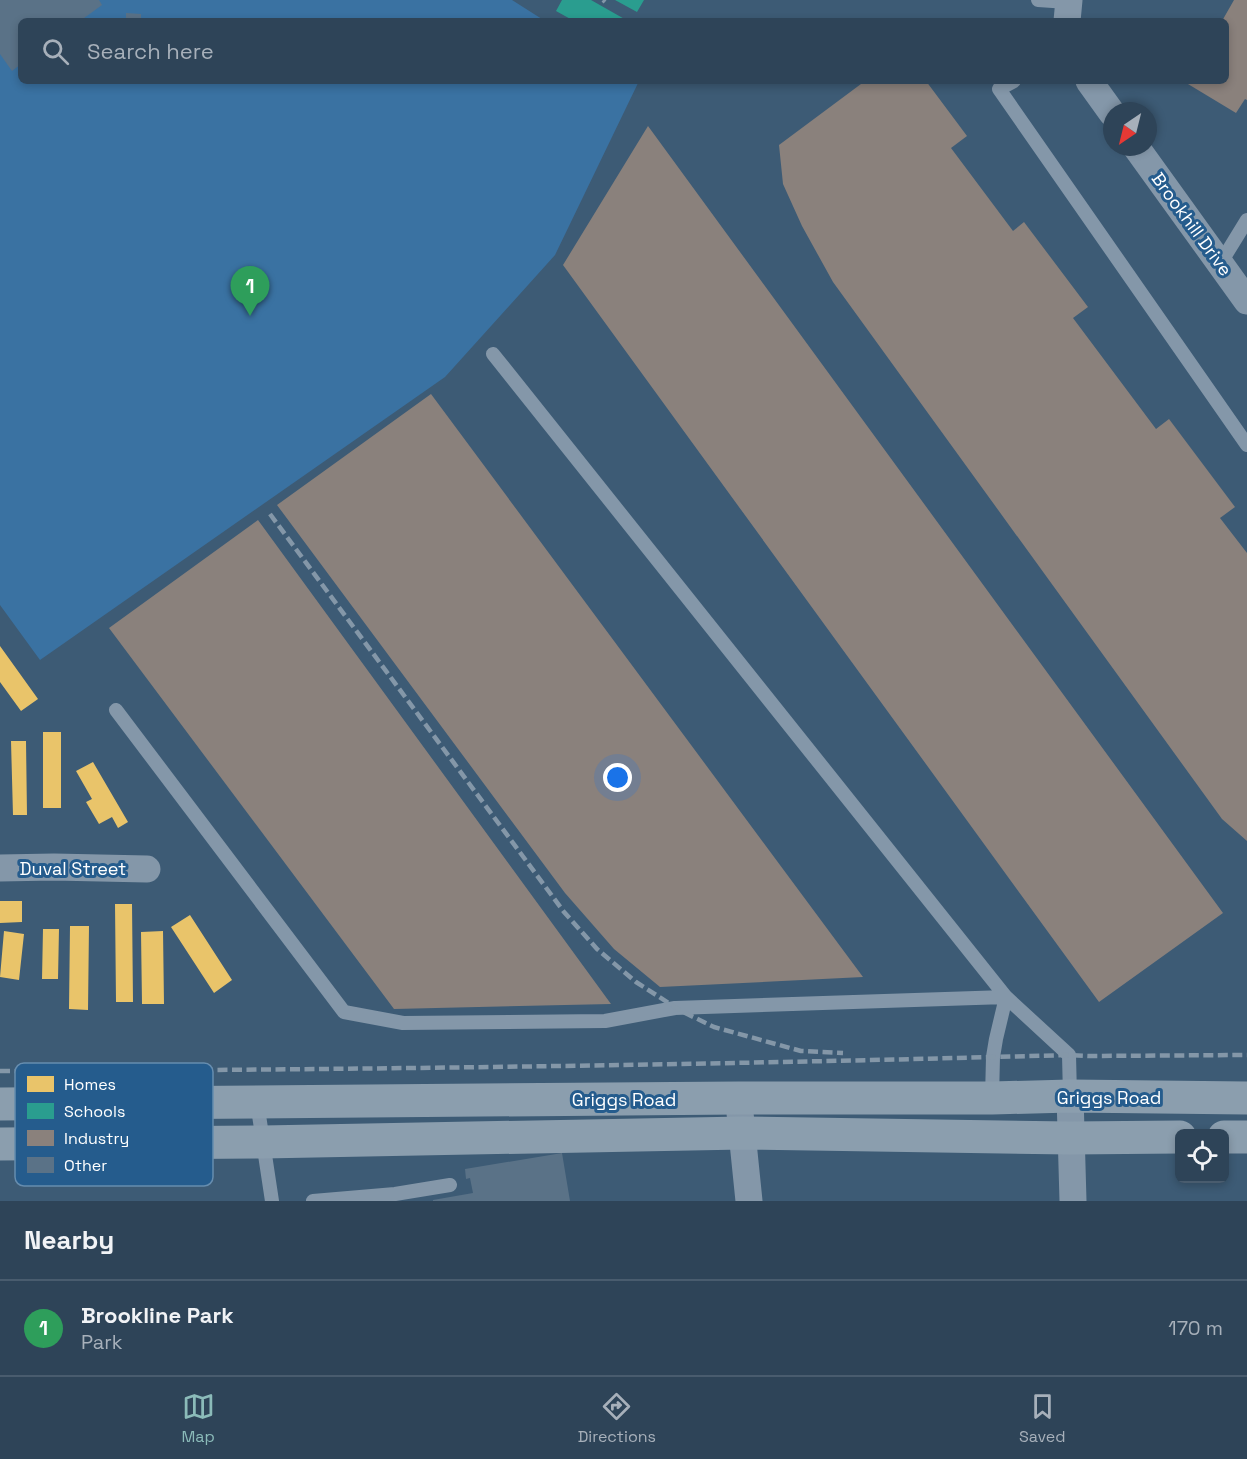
<!DOCTYPE html>
<html lang="en">
<head>
<meta charset="utf-8">
<style>
  body { margin:0; font-family:"Space Grotesk",sans-serif; background:#364b5e; color:#f1f3f6 }
  .controls { position:absolute; right:18px; bottom:18px; display:grid; overflow:hidden; border-radius:9px; box-shadow:0 3px 9px #0003 }
  .controls button { width:54px; height:54px; display:grid; place-items:center; padding:0; border:0; border-bottom:2px solid #495c6e; background:#2e4458; color:#f1f3f6; font:30px sans-serif }
  .compass { position:absolute; left:1103px; top:102px; width:54px; height:54px; border-radius:50%; background:#2e4458; box-shadow:0 3px 9px #0003; rotate:215deg }
  .you { position:absolute; left:618px; top:778px; width:21px; height:21px; margin:-15px; border:4px solid #fff; border-radius:50%; background:#1a73e8; box-shadow:0 0 0 9px #1a73e833 }
  .badge { display:grid; place-items:center; width:39px; height:39px; border-radius:50%; background:#8bbbb9; color:#fff; font-size:20px; font-weight:700 }
  .pin { position:absolute; translate:-50% -50px; filter:drop-shadow(0 2px 3px #0008) }
  .pin::after { content:''; position:absolute; top:32px; width:21px; height:18px; background:inherit; clip-path:polygon(0 0,100% 0,50% 100%) }
  .list { margin:0; padding:0; list-style:none }
  h2 { display:flex; justify-content:space-between; align-items:center; height:78px; margin:0; padding:0 24px; font-size:26px }
  h2 small { font-size:20px; font-weight:400; color:#a7b0ba }
  .list li { display:grid; grid-template-columns:39px 1fr auto; gap:18px; align-items:center; box-sizing:border-box; height:96px; padding:0 24px; border-top:2px solid #495c6e }
  .list b { display:block; font-size:22px; white-space:nowrap }
  .list p { margin:0; font-size:20px; white-space:nowrap; color:#a7b0ba }
  .list em { font-size:20px; font-style:normal; color:#a7b0ba }
  .icon { flex:none; width:33px; height:33px; fill:none; stroke:currentColor; stroke-width:2; stroke-linecap:round; stroke-linejoin:round }
  .map { position:relative; flex:none; width:1247px; height:1201px; overflow:hidden }
  .search { position:absolute; background:#2e4458; box-shadow:0 3px 9px #0003; left:18px; right:18px; top:18px; height:66px; display:flex; align-items:center; gap:15px; box-sizing:border-box; padding:0 21px; border-radius:9px; color:#a7b0ba; font-size:22px }
  .sheet { height:174px; background:#2e4458 }
  nav { display:flex; justify-content:space-around; align-items:center; box-sizing:border-box; height:84px; border-top:2px solid #495c6e; background:#2e4458; font-size:16px; color:#a7b0ba }
  nav a { display:grid; justify-items:center; gap:3px }
  nav .on { color:#8bbbb9 }
  .map>svg:first-child { display:block }
</style>
</head>
<body>
<div class="map">
<svg width="1247" height="1201" viewBox="0 0 1247 1201">
  <rect width="100%" height="100%" fill="#3d5b75"/>
  <path fill="#3a72a2" d="M0 0H512L545 21H21V81H639L555 255 445 377 40 660 0 605Z"/>
  <path fill="#e9c46a" d="M0 646 38 699 21 711 0 682Z
    M43 732H61V808H43Z
    M11 741H26L27 815H13Z
    M93 762 128 822 118 828 112 817 99 824 86 802 92 799 76 771Z
    M0 901H22V922L0 923Z
    M115 904H132L133 1002H116Z
    M190 915 232 980 214 993 171 927Z
    M70 926H89L88 1010 69 1009Z
    M43 929H59L58 979H42Z
    M4 931 24 934 19 980 0 977Z
    M163 931 164 1004H142L141 932Z"/>
  <path fill="#2a9d8f" d="M562 0H591L628 21H574L556 11Z
    M615 0H644L637 12Z"/>
  <path fill="#8a817c" d="M1234 0H1247V100L1245 99 1236 113 1183 81H1226V21H1222Z
    M865 81H926L967 136 951 148 1013 231 1024 222 1088 307 1073 318 1156 429 1169 419 1235 507 1220 518 1247 553V841L1222 819 833 282 802 226 783 184 779 145Z
    M648 126 1223 913 1099 1002 563 265Z
    M431 394 863 977 660 987 614 949 565 893 277 505Z
    M258 520 611 1004 394 1009 109 628Z"/>
  <path fill="#5a7287" d="M0 0H99L102 5 80 21H21V64L12 71 0 54Z
    M126 13 141 14V21H126Z
    M562 1153 570 1201H433V1200L473 1193 470 1178 466 1179 465 1169Z"/>
  <g fill="none" stroke-linecap="round" stroke-linejoin="round">
    <path stroke="#8497a9" stroke-width="4" stroke-dasharray="3 4.5" stroke-linecap="butt" d="M603 0 605 2"/>
    <path stroke="#8497a9" stroke-width="14" d="M1038 0 1068 2
      M1014 81 999 89 1247 445
      M1220 264 1247 220
      M493 354 1006 997 1069 1055 1070 1096
      M116 710 344 1012 403 1023 605 1021 675 1008 1006 997 996 1039 993 1057 992 1098
      M257 1102 272 1201
      M313 1201 395 1194 450 1185"/>
    <path stroke="#8497a9" stroke-width="27" d="M1067 21 1069 0
      M1089 81 1112 113
      M1136 147 1247 301
      M0 868 54 867 147 869
      M1070 1096 1073 1201
      M740 1113 749 1201"/>
    <path stroke="#8b9eae" stroke-width="33" d="M0 1104 739 1098H992L1070 1096 1247 1098
      M1224 1137H1247
      M0 1144 263 1142 743 1133 1070 1138 1180 1137"/>
    <path stroke="#8497a8" stroke-width="4.5" stroke-dasharray="10 4.5" stroke-linecap="butt" d="M270 514 564 912 597 949 636 982 681 1011 714 1027 801 1051 843 1053
      M0 1071C356 1070 712 1065 1069 1055L1088 1056 1247 1055"/>
  </g>
  <g text-anchor="middle" dominant-baseline="central" stroke-width="6" stroke-linejoin="round" paint-order="stroke">
    <g font-size="18" fill="#fff" stroke="#255c8d">
      <text transform="translate(1192 224) rotate(54)">Brookhill Drive</text>
      <text x="73" y="868">Duval Street</text>
      <text x="1109" y="1097">Griggs Road</text>
      <text x="624" y="1099">Griggs Road</text>
    </g>
  </g>
  <rect x="15" y="1063" width="198" height="123" rx="9" fill="#255c8d" stroke="#668daf" stroke-width="1.5"/>
  <rect x="27" y="1076" width="27" height="16" fill="#e9c46a"/>
  <rect x="27" y="1103" width="27" height="16" fill="#2a9d8f"/>
  <rect x="27" y="1130" width="27" height="16" fill="#8a817c"/>
  <rect x="27" y="1157" width="27" height="16" fill="#5a7287"/>
  <g font-size="16" fill="#fff">
    <text x="64" y="1090">Homes</text>
    <text x="64" y="1117">Schools</text>
    <text x="64" y="1144">Industry</text>
    <text x="64" y="1171">Other</text>
  </g>
</svg>
<div class="controls">
<button><svg class="icon" aria-label="locate" viewBox="0 0 24 24"><circle cx="12" cy="12" r="6"/><path d="M12 2v4M12 18v4M2 12h4M18 12h4"/></svg></button>
</div>
<svg class="compass" viewBox="-18 -18 36 36"><path d="M0-13l5 13h-10z" fill="#e53935"/><path d="M0 13l5-13h-10z" fill="#a7b0ba"/></svg>
<div class="you"></div>
<div class="pin badge" style="left:250px;top:316px;background:#2e9e5b">1</div>
<div class="search"><svg class="icon" aria-label="search" viewBox="0 0 24 24"><circle cx="10" cy="10" r="6"/><path d="M15 15l6 6"/></svg>Search here</div>
</div>
<section class="sheet">
<h2>Nearby<small></small></h2>
<ul class="list">
<li><span class="badge" style="background:#2e9e5b">1</span><div><b>Brookline Park</b><p>Park</p></div><em>170 m</em></li>
</ul>
</section>
<nav>
<a class="on"><svg class="icon" aria-label="map" viewBox="0 0 24 24"><path d="M3 6l6-2 6 2 6-2v14l-6 2-6-2-6 2zM9 4v14M15 6v14"/></svg>Map</a>
<a><svg class="icon" aria-label="directions" viewBox="0 0 24 24"><path d="M12 3l9 9-9 9-9-9zM9 14v-3h6M13 9l2 2-2 2"/></svg>Directions</a>
<a><svg class="icon" aria-label="saved" viewBox="0 0 24 24"><path d="M7 4h10v16l-5-4-5 4z"/></svg>Saved</a>
</nav>
</body>
</html>
